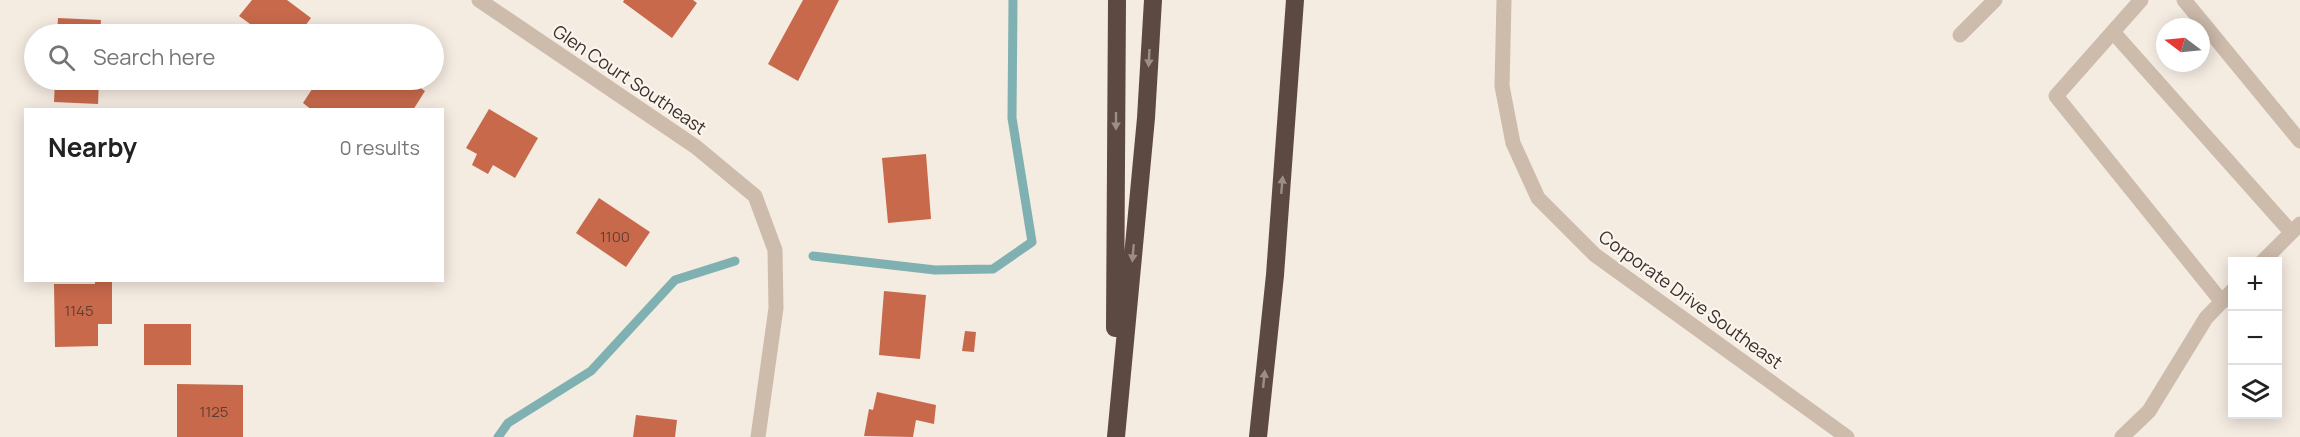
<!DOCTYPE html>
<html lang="en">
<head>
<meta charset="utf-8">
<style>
  body { margin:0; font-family:Manrope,sans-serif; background:#f6f6f6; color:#222 }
  .controls { position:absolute; right:18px; bottom:18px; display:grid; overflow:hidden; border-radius:0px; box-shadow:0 3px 15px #0003 }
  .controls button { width:54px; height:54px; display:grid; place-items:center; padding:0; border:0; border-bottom:2px solid #e0e0e0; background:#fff; color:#222; font:30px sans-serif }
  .compass { position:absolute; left:2156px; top:18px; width:54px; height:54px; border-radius:50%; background:#fff; box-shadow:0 3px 15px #0003; rotate:286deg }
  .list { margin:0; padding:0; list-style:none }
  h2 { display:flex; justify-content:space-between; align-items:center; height:78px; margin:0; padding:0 24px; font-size:26px }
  h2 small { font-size:20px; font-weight:400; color:#767676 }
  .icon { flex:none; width:33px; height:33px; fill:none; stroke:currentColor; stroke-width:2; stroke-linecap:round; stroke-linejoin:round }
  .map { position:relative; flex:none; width:2300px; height:437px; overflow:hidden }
  .search { position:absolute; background:#fff; box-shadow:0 3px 15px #0003; left:24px; top:24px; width:420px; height:66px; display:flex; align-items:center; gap:15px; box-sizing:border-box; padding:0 21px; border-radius:33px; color:#767676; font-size:22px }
  .panel { position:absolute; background:#fff; box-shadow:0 3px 15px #0003; left:24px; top:108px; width:420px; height:174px; border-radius:0px }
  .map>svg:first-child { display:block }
</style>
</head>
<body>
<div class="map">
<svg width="2300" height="437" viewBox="0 0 2300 437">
  <rect width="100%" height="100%" fill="#f4ebe1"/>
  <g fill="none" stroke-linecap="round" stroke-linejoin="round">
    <path stroke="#7fb0b2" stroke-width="9" d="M813 256 935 270 993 269 1032 242 1012 118 1013 0
      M498 437 508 423 591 371 675 280 735 261"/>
  </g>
  <path fill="#c8694b" d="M252 0H287L311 18 299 34H264L239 16Z
    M624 0H693L697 3 672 38 623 2Z
    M803 0H839L798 81 768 64Z
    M58 18 101 20 100 34H57Z
    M55 80H99L98 104 54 102Z
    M318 80H408L425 91 413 110H312L303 103Z
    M489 109 538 138 515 178 493 165 488 174 472 165 477 154 466 148Z
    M926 154 931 219 888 223 882 158Z
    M599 198 650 232 626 267 576 233Z
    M95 280H112V324H98V346L55 347 54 284H95Z
    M884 291 926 295 920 359 879 355Z
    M144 324H191V365H144Z
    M965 331 976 332 974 352 962 351Z
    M177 384 243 385V437H177Z
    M877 392 936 405 934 424 916 420 913 437 864 436 869 409 873 410Z
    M636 415 677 420 675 437H633Z"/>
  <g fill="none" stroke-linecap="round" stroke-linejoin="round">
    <path stroke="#cdbbac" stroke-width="15" d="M1504 0 1502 86 1513 143 1538 198 1595 255 1847 437
      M2141 0 2056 96 2222 302
      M2184 0 2300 141
      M2113 32 2291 232
      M1960 35 1995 0
      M2262 262 2300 224
      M2122 437 2149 411 2206 318 2232 291"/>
    <path stroke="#cdbbac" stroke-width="15" d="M479 0 696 147 755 196 775 250 776 308 758 437"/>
    <path stroke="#5c4a42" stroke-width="18" d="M1115 328 1117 0
      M1116 437 1146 118 1153 0
      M1258 437 1275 275 1295 0"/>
  </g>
  <defs><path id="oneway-solid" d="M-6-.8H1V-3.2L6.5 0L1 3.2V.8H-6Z" transform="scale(1.5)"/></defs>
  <g fill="#9c8e87">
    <use href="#oneway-solid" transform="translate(1149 58) rotate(93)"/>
    <use href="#oneway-solid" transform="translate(1116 121) rotate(90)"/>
    <use href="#oneway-solid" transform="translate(1282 185) rotate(-85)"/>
    <use href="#oneway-solid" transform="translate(1133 253) rotate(95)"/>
    <use href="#oneway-solid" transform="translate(1264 379) rotate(-84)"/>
  </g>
  <g text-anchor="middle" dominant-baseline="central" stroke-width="4.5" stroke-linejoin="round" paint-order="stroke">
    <g font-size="15" fill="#5e3e33">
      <text x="615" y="236">1100</text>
      <text x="79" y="310">1145</text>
      <text x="214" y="411">1125</text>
    </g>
    <g font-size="18" fill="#3b302b" stroke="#fbf5ee">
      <text transform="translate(630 79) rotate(34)">Glen Court Southeast</text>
      <text transform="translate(1691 299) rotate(36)">Corporate Drive Southeast</text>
    </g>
  </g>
</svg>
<div class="controls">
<button>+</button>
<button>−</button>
<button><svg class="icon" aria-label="layers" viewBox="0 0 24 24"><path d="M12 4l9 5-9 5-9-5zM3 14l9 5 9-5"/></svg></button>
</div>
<svg class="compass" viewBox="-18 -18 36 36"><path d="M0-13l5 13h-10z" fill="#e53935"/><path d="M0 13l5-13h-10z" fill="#767676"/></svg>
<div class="search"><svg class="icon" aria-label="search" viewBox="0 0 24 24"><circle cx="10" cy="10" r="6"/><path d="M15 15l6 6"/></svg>Search here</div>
<section class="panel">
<h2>Nearby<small>0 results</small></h2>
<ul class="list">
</ul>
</section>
</div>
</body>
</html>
